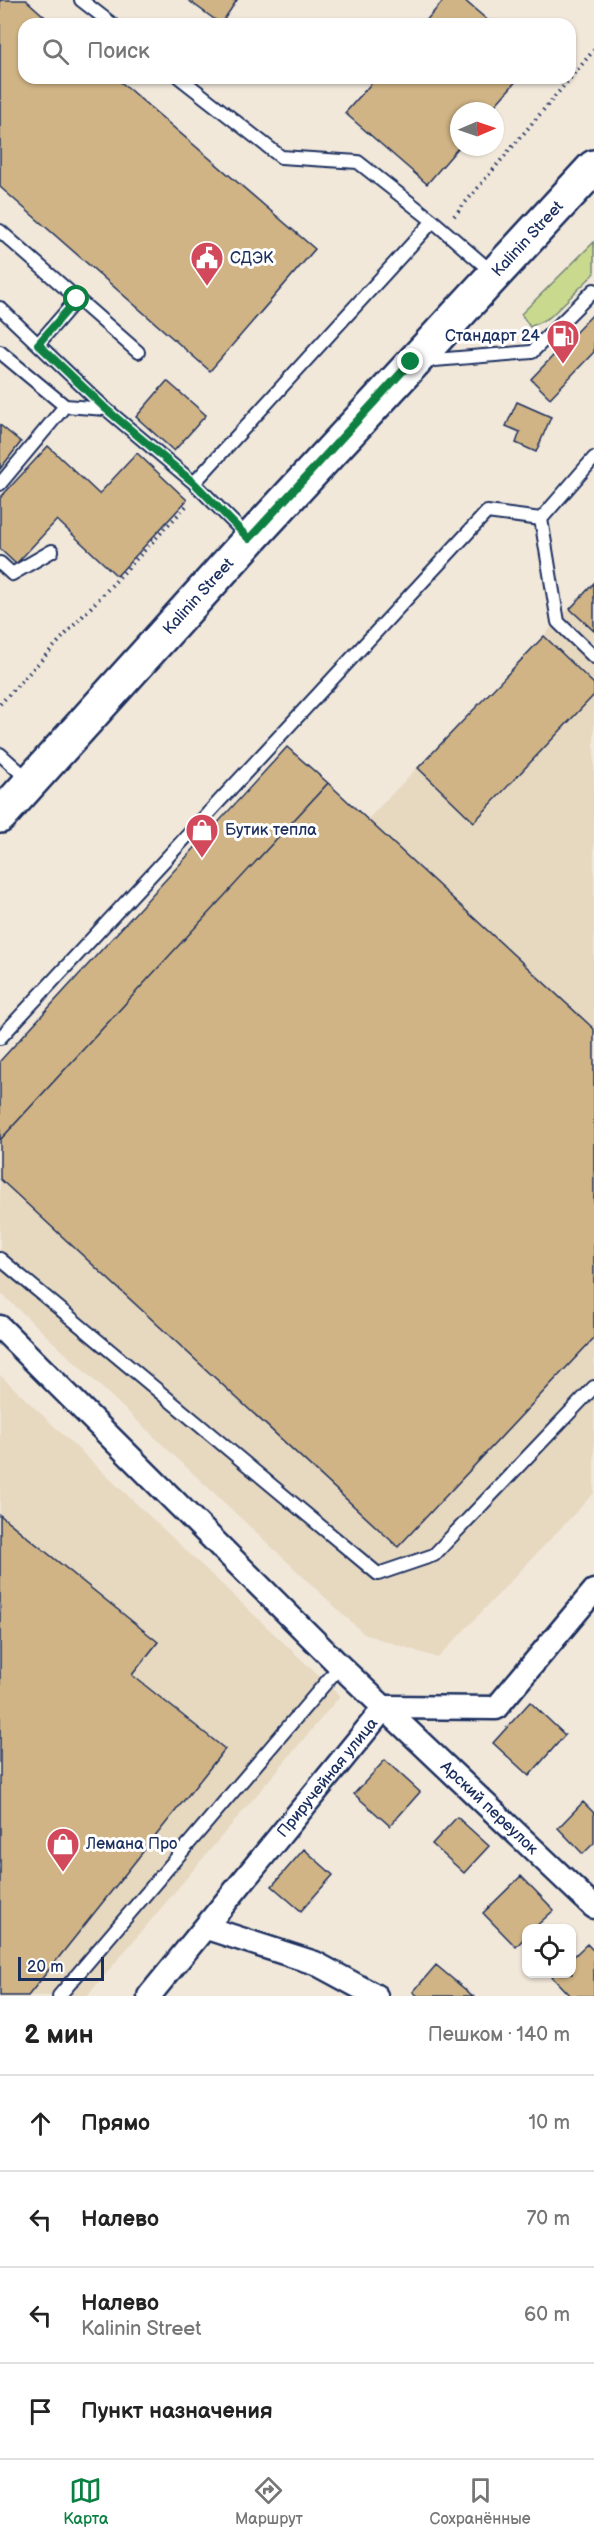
<!DOCTYPE html>
<html lang="ru">
<head>
<meta charset="utf-8">
<style>
  body { margin:0; font-family:"Balsamiq Sans",sans-serif; background:#f6f6f6; color:#222 }
  .controls { position:absolute; right:18px; bottom:18px; display:grid; overflow:hidden; border-radius:12px; box-shadow:0 2px 4px #0004 }
  .controls button { width:54px; height:54px; display:grid; place-items:center; padding:0; border:0; border-bottom:2px solid #e0e0e0; background:#fff; color:#222; font:30px sans-serif }
  .compass { position:absolute; left:450px; top:102px; width:54px; height:54px; border-radius:50%; background:#fff; box-shadow:0 2px 4px #0004; rotate:88deg }
  .scale { position:absolute; left:18px; bottom:15px; width:86px; box-sizing:border-box; padding-left:6px; border:3px solid #1b2f5e; border-top:0; font-size:16px; line-height:21px; white-space:nowrap; color:#1b2f5e; -webkit-text-stroke:4px #fff; paint-order:stroke }
  .stop { position:absolute; width:18px; height:18px; margin:-14px; border:4px solid #0b8043; border-radius:50%; background:#fff }
  .stop.end { background:#0b8043; border-color:#fff; box-shadow:0 2px 6px #0008 }
  .list { margin:0; padding:0; list-style:none }
  h2 { display:flex; justify-content:space-between; align-items:center; height:78px; margin:0; padding:0 24px; font-size:26px }
  h2 small { font-size:20px; font-weight:400; color:#767676 }
  .list li { display:grid; grid-template-columns:39px 1fr auto; gap:18px; align-items:center; box-sizing:border-box; height:96px; padding:0 24px; border-top:2px solid #e0e0e0 }
  .list b { display:block; font-size:22px; white-space:nowrap }
  .list p { margin:0; font-size:20px; white-space:nowrap; color:#767676 }
  .list em { font-size:20px; font-style:normal; color:#767676 }
  .icon { flex:none; width:33px; height:33px; fill:none; stroke:currentColor; stroke-width:2; stroke-linecap:round; stroke-linejoin:round }
  .map { position:relative; flex:none; width:594px; height:1996px; overflow:hidden }
  .search { position:absolute; background:#fff; box-shadow:0 2px 4px #0004; left:18px; right:18px; top:18px; height:66px; display:flex; align-items:center; gap:15px; box-sizing:border-box; padding:0 21px; border-radius:18px; color:#767676; font-size:22px }
  .sheet { height:462px; background:#fff }
  nav { display:flex; justify-content:space-around; align-items:center; box-sizing:border-box; height:84px; border-top:2px solid #e0e0e0; background:#fff; font-size:16px; color:#767676 }
  nav a { display:grid; justify-items:center; gap:3px }
  nav .on { color:#0b8043 }
  .map>svg:first-child { display:block }
</style>
</head>
<body>
<div class="map">
<svg width="594" height="1996" viewBox="0 0 594 1996">
  <rect width="100%" height="100%" fill="#f1e8da"/>
  <filter id="ink" filterUnits="userSpaceOnUse"><feTurbulence type="fractalNoise" baseFrequency=".0167" numOctaves="2"/><feDisplacementMap in="SourceGraphic" scale="12" xChannelSelector="R" yChannelSelector="G"/><feConvolveMatrix kernelMatrix="1 2 1 2 8 2 1 2 1" color-interpolation-filters="sRGB"/></filter>
  <g filter="url(#ink)">
    <path fill="#e7d8c0" d="M594 583V1493L438 1658 364 1634 0 1292V1140L328 783 368 819Z
      M0 1375 340 1696 87 1996H0Z"/>
    <path fill="#c9da8e" stroke="#728476" stroke-width="1.5" d="M594 242V274L550 317 530 327 521 314Z"/>
    <path fill="#d0b485" stroke="#1b2f5e" stroke-width="1.5" d="M0 0H26L53 24H24V78H116L315 249 210 371 0 187Z
      M188 0H237L221 24Z
      M444 0H464L492 24H423Z
      M376 78H519L490 111H459V147L427 184 345 113Z
      M594 313V352L550 398 531 379Z
      M167 381 206 415 174 451 136 417Z
      M517 402 551 417 536 452 516 443 520 432 506 426Z
      M0 425 21 442 0 469Z
      M48 446 99 494 137 453 187 500 117 576 57 520 16 564 0 549V498Z
      M594 583V631L570 609Z
      M544 636 594 684V695L474 822 418 768Z
      M287 747 328 783 0 1140V1061Z
      M328 783 594 1029V1338L398 1547 0 1179V1140Z
      M0 1515 158 1642 132 1675 225 1749 28 1996H0Z
      M530 1702 565 1735 529 1776 493 1743Z
      M385 1760 420 1792 390 1826 354 1794Z
      M583 1802 594 1813V1843L583 1854 558 1828Z
      M457 1817 489 1846 464 1873 432 1844Z
      M304 1849 333 1875 301 1911 272 1886Z
      M521 1876 554 1910 534 1928H526V1936L516 1947 483 1913Z
      M587 1944 594 1951V1996H570L552 1977 555 1974H572V1958Z
      M436 1965 473 1996H418L413 1992Z"/>
    <g fill="none" stroke-linecap="round" stroke-linejoin="round">
      <g stroke="#1b2f5e" stroke-width="16">
        <path id="lane" d="M81 0 112 24
          M180 78 281 157 358 162 433 221 493 273
          M0 231 138 352
          M0 308 106 409 194 483 249 538
          M38 344 77 299
          M0 352 65 406
          M422 361 532 352 594 290
          M194 483 433 221
          M0 484 65 406 106 409
          M541 519 558 622 594 657
          M0 563 12 574 52 551
          M0 754 30 781
          M0 1038 487 512 541 519 594 458
          M0 1259 378 1574 434 1555 594 1387
          M59 1996 340 1666"/>
      </g>
      <g stroke="#1b2f5e" stroke-width="27">
        <g id="street">
          <path id="s1" d="M0 1327 340 1666 594 1907"/>
          <path d="M207 1928 315 1963 376 1996"/>
          <path id="s2" d="M149 1996 385 1707 496 1708 594 1591"/>
        </g>
      </g>
      <g stroke="#1b2f5e" stroke-width="38">
        <g id="primary">
          <path id="s3" d="M0 816 250 539 594 167"/>
        </g>
      </g>
      <path stroke="#1b2f5e" stroke-width="4" stroke-dasharray="1.5 4.5" stroke-linecap="butt" d="M454 216 594 50
        M0 704 189 503"/>
      <use href="#lane" stroke="#fff" stroke-width="12"/>
      <use href="#street" stroke="#fff" stroke-width="22"/>
      <use href="#primary" stroke="#fff" stroke-width="33"/>
    </g>
  </g>
  <g fill="none" stroke-linecap="round" stroke-linejoin="round" filter="url(#ink)">
    <path stroke="#0b8043" stroke-width="8" d="M77 299 38 344 106 409 194 483 249 539 411 362"/>
  </g>
  <defs>
    <g id="civic-pin" transform="scale(1.725)"><path d="M0 17L-7.5 6A9.5 9.5 0 1 1 7.5 6Z" fill="#d1495b" stroke="#fff"/><path d="M-.6-6.5H3V-4.5H.6V-3L4-1V1h2V6H-6V1h2V-1L-.6-3ZM-1.2 2.5V6h2.4V2.5Z" fill="#fff"/></g>
    <g id="fuel-pin" transform="scale(1.725)"><path d="M0 17L-7.5 6A9.5 9.5 0 1 1 7.5 6Z" fill="#d1495b" stroke="#fff"/><path d="M-5.5-6h7V0h2V4h1.3V-2.5L3-4.5l.8-.8L6-3V5H2.5V1h-1V6h-7ZM-4.2-4.7v3.2H.2V-4.7Z" fill="#fff"/></g>
    <g id="shop-pin" transform="scale(1.725)"><path d="M0 17L-7.5 6A9.5 9.5 0 1 1 7.5 6Z" fill="#d1495b" stroke="#fff"/><path d="M-5-2.5h2.3a2.7 3.5 0 0 1 5.4 0H5L5.5 6h-11ZM-1.5-2.5h3a1.5 2.3 0 0 0-3 0Z" fill="#fff"/></g>
  </defs>
  <g fill-rule="evenodd">
    <use href="#civic-pin" x="207" y="258"/>
    <use href="#fuel-pin" x="563" y="336"/>
    <use href="#shop-pin" x="202" y="830"/>
    <use href="#shop-pin" x="63" y="1844"/>
  </g>
  <g text-anchor="middle" dominant-baseline="central" stroke-width="6" stroke-linejoin="round" paint-order="stroke">
    <g font-size="16" fill="#1b2f5e" stroke="#fff">
      <text stroke="none"><textPath href="#s3" startOffset="782">Kalinin Street</textPath></text>
      <text stroke="none"><textPath href="#s3" startOffset="296">Kalinin Street</textPath></text>
      <text stroke="none"><textPath href="#s2" startOffset="282">Приручейная улица</textPath></text>
      <text stroke="none"><textPath href="#s1" startOffset="686">Арский переулок</textPath></text>
    </g>
    <g font-size="16" fill="#1b2f5e" stroke="#fff" text-anchor="start">
      <text x="230" y="258">СДЭК</text>
      <text x="540" y="336" text-anchor="end">Стандарт 24</text>
      <text x="225" y="830">Бутик тепла</text>
      <text x="86" y="1844">Лемана Про</text>
    </g>
  </g>
</svg>
<div class="controls">
<button><svg class="icon" aria-label="locate" viewBox="0 0 24 24"><circle cx="12" cy="12" r="6"/><path d="M12 2v4M12 18v4M2 12h4M18 12h4"/></svg></button>
</div>
<svg class="compass" viewBox="-18 -18 36 36"><path d="M0-13l5 13h-10z" fill="#e53935"/><path d="M0 13l5-13h-10z" fill="#767676"/></svg>
<div class="scale">20 m</div>
<div class="stop" style="left:77px;top:299px"></div>
<div class="stop end" style="left:411px;top:362px"></div>
<div class="search"><svg class="icon" aria-label="search" viewBox="0 0 24 24"><circle cx="10" cy="10" r="6"/><path d="M15 15l6 6"/></svg>Поиск</div>
</div>
<section class="sheet">
<h2>2 мин<small>Пешком · 140 m</small></h2>
<ul class="list">
<li><svg class="icon" aria-label="ahead" viewBox="0 0 24 24"><path d="M12 20V5M6 11l6-6 6 6"/></svg><div><b>Прямо</b></div><em>10 m</em></li>
<li><svg class="icon" aria-label="left" viewBox="0 0 24 24"><path d="M17 20v-9H6M10 6l-5 5 5 5"/></svg><div><b>Налево</b></div><em>70 m</em></li>
<li><svg class="icon" aria-label="left" viewBox="0 0 24 24"><path d="M17 20v-9H6M10 6l-5 5 5 5"/></svg><div><b>Налево</b><p>Kalinin Street</p></div><em>60 m</em></li>
<li><svg class="icon" aria-label="arrive" viewBox="0 0 24 24"><path d="M6 21V4h12l-3 4 3 4H6"/></svg><div><b>Пункт назначения</b></div></li>
</ul>
</section>
<nav>
<a class="on"><svg class="icon" aria-label="map" viewBox="0 0 24 24"><path d="M3 6l6-2 6 2 6-2v14l-6 2-6-2-6 2zM9 4v14M15 6v14"/></svg>Карта</a>
<a><svg class="icon" aria-label="directions" viewBox="0 0 24 24"><path d="M12 3l9 9-9 9-9-9zM9 14v-3h6M13 9l2 2-2 2"/></svg>Маршрут</a>
<a><svg class="icon" aria-label="saved" viewBox="0 0 24 24"><path d="M7 4h10v16l-5-4-5 4z"/></svg>Сохранённые</a>
</nav>
</body>
</html>
